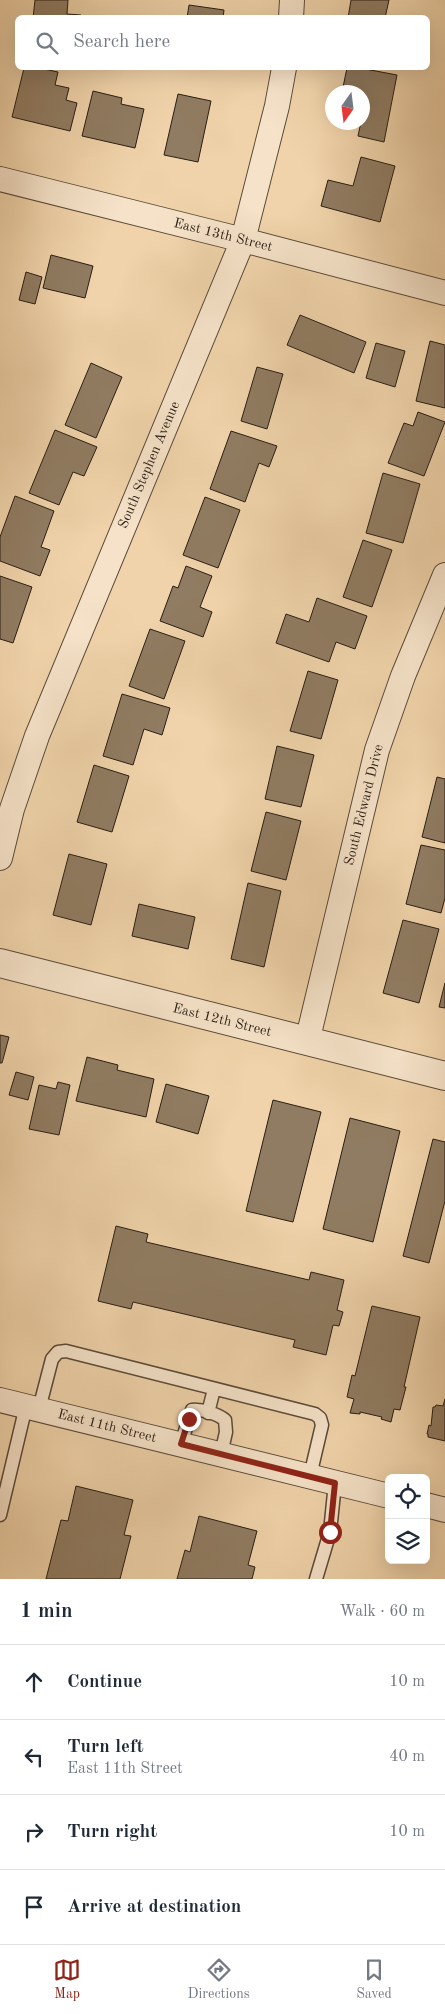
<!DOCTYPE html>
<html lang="en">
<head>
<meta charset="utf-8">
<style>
  body { margin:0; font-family:"Old Standard TT",serif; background:#f6f6f7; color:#1f2937 }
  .controls { position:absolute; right:15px; bottom:15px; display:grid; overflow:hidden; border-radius:8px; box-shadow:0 5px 20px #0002 }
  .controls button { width:45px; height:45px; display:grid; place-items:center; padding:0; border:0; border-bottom:1px solid #e0e1e3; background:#fff; color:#1f2937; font:25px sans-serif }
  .compass { position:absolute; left:325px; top:85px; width:45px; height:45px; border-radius:50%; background:#fff; box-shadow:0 5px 20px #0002; rotate:194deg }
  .stop { position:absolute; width:15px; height:15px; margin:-11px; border:4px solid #8f2418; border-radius:50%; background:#fff }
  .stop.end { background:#8f2418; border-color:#fff; box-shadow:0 1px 5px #0008 }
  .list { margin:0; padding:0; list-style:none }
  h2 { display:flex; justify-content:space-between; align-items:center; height:65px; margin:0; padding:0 20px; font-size:21px }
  h2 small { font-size:16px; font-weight:400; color:#747a83 }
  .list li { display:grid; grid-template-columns:32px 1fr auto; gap:15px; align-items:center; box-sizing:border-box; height:75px; padding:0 20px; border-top:1px solid #e0e1e3 }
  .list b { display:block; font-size:19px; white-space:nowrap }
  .list p { margin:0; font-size:16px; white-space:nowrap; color:#747a83 }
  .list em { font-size:16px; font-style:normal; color:#747a83 }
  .icon { flex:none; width:28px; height:28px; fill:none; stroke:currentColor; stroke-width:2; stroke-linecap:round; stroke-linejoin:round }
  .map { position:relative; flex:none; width:445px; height:1579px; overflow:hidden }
  .search { position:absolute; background:#fff; box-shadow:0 5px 20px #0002; left:15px; right:15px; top:15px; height:55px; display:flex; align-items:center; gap:12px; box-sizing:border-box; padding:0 18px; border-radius:8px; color:#747a83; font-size:19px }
  .sheet { height:365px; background:#fff }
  nav { display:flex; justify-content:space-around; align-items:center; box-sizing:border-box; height:70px; border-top:1px solid #e0e1e3; background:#fff; font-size:14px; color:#747a83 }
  nav a { display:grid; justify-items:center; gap:2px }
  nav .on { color:#8f2418 }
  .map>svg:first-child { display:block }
</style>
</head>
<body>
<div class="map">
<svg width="445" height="1579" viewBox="0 0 445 1579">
  <rect width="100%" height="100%" fill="#f0d3aa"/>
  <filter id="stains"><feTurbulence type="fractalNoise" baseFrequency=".004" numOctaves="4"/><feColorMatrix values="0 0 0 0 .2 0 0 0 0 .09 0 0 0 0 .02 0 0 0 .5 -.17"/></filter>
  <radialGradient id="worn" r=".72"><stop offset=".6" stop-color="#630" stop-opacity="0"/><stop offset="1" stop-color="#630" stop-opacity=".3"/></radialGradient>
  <path fill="#907c62" stroke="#291d15" d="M35 0H68L67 14 81 15V18H33Z
    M351 0H389L385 18H348Z
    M189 5 224 10 223 18H187Z
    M24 68H39L58 72 55 85 69 88 66 100 77 103 70 131 12 117Z
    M347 68H360L397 75 384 142 358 136 361 122H362L365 102H362V92H342Z
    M93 91 122 98 121 104 144 109 135 148 82 136Z
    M178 94 211 101 198 162 164 155Z
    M361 157 395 166 380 222 321 206 328 180 353 186Z
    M51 255 93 266 85 298 43 288Z
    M26 272 42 277 35 304 19 300Z
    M300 315 366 342 354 373 287 345Z
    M430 341 445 345V408L416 401Z
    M376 343 405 351 395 387 366 378Z
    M91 363 122 377 96 438 65 425Z
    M257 367 283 374 267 429 241 421Z
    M418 412 445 422 424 476 388 463 404 423 413 426Z
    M55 430 97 447 84 476 73 472 59 505 29 493Z
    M231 431 277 446 269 467 259 463 245 502 210 489Z
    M383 473 420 484 403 543 366 533Z
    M15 496 54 511 41 547 50 550 40 576 0 561V537Z
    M205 497 240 510 218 568 183 555Z
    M363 540 392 550 372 607 343 597Z
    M186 566 212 576 200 607 212 612 203 637 160 621 173 586 178 588Z
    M0 576 32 587 13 643 0 639Z
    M317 598 367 616 355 649 336 642 329 662 276 643 286 614 309 622Z
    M150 629 185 641 164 699 129 686Z
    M308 671 338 680 321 739 290 731Z
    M122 694 170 708 162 735 144 729 133 765 103 756Z
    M277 746 314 755 301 807 265 799Z
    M94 765 129 776 112 832 77 822Z
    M437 777 445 779V843L422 837Z
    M266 812 301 821 286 880 251 871Z
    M421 845 445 850V898L441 913 406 904Z
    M69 854 107 864 91 925 53 915Z
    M248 883 281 891 264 967 231 959Z
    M139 904 195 917 188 949 132 936Z
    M403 920 439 929 419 1003 383 993Z
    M445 983V1008L439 1007Z
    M0 1035 9 1037 2 1063H0Z
    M87 1057 118 1065 117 1070 154 1079 146 1117 76 1101Z
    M16 1072 34 1077 28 1100 9 1095Z
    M58 1082 70 1085 59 1135 29 1129 39 1085 56 1089Z
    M166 1084 209 1096 198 1134 156 1122Z
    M273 1100 321 1112 293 1222 246 1211Z
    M350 1118 400 1131 373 1242 323 1229Z
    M433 1139 445 1142V1201L429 1263 403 1256Z
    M116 1226 148 1234 146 1242 309 1280 311 1272 344 1280 337 1310 343 1312 339 1326 333 1325 326 1355 293 1347 295 1340 133 1302 131 1309 98 1301Z
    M372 1306 420 1317 404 1387H406L400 1410 394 1409 391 1422 381 1419 382 1417 360 1412V1414L350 1413 354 1399 347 1397 352 1375 355 1376Z
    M445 1399V1441L428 1437V1434H427L429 1425 431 1426 433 1407H435L436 1405 443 1406Z
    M76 1486 133 1500 124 1535 131 1536 120 1579H46L61 1520 68 1521Z
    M199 1516 257 1531 248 1565 255 1567 252 1579H177L185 1550 190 1552Z"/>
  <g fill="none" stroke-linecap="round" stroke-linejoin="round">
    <g stroke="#5b4a3a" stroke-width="15">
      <path id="service" d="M39 1409 52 1359 58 1352 66 1351 315 1414 320 1418 322 1425 310 1476
        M208 1413 214 1389
        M181 1444 190 1415 192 1410C202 1409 218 1414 225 1420L226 1432 221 1454
        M0 1515 26 1406
        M316 1579 330 1532 335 1483"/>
    </g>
    <g stroke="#5b4a3a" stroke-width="26">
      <path id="minor" d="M291 18 292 0
        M0 179 243 240 445 293
        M0 858 12 809 37 736 243 240 277 106 284 68
        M307 1042 377 750 403 676 445 575
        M0 1400 389 1496
        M426 1505 445 1510"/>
    </g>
    <g stroke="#5b4a3a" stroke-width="30">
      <path id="tertiary" d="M0 963 445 1076"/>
    </g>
    <use href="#service" stroke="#f5e2c8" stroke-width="12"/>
    <use href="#minor" stroke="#f5e2c8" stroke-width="24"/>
    <use href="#tertiary" stroke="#f5e2c8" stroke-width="28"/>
  </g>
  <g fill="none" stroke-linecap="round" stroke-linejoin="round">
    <path stroke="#8f2418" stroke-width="6" d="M189 1419 181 1444 335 1483 330 1532"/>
  </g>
  <g text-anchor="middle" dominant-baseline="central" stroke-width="4.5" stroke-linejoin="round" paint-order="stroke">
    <g font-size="14" fill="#291d15" stroke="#f5e2c8">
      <text transform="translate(223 235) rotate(14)">East 13th Street</text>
      <text transform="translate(149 465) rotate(-67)">South Stephen Avenue</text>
      <text transform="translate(364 805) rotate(-76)">South Edward Drive</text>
      <text transform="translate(222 1020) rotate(14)">East 12th Street</text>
      <text transform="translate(107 1426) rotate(14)">East 11th Street</text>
    </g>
  </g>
  <rect width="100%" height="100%" filter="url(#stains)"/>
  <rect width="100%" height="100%" fill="url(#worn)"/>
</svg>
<div class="controls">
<button><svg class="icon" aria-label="locate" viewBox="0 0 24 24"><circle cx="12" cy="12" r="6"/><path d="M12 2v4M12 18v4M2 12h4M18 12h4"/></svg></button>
<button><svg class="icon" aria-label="layers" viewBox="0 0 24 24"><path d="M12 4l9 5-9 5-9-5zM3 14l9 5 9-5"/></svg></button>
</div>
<svg class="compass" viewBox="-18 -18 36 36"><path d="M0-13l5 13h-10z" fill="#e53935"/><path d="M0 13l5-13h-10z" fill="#747a83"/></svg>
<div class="stop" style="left:330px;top:1532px"></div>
<div class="stop end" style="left:189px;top:1419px"></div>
<div class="search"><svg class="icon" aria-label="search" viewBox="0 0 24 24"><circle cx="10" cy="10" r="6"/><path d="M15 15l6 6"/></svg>Search here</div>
</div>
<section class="sheet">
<h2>1 min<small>Walk · 60 m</small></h2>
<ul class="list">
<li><svg class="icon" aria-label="ahead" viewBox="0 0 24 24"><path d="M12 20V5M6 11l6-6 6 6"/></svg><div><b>Continue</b></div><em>10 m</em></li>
<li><svg class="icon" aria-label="left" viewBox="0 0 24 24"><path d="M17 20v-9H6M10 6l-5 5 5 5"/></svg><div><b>Turn left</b><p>East 11th Street</p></div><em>40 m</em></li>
<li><svg class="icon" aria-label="right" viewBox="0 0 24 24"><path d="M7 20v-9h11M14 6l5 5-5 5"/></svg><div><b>Turn right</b></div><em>10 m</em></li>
<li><svg class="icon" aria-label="arrive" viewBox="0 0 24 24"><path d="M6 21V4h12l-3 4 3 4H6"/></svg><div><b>Arrive at destination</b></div></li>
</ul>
</section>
<nav>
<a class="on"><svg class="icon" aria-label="map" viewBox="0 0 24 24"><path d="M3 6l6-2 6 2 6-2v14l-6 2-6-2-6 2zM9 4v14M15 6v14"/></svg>Map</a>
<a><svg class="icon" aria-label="directions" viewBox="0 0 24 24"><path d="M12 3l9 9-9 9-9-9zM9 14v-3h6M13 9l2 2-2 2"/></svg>Directions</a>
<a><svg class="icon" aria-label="saved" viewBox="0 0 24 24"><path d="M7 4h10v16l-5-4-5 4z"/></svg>Saved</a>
</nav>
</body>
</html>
